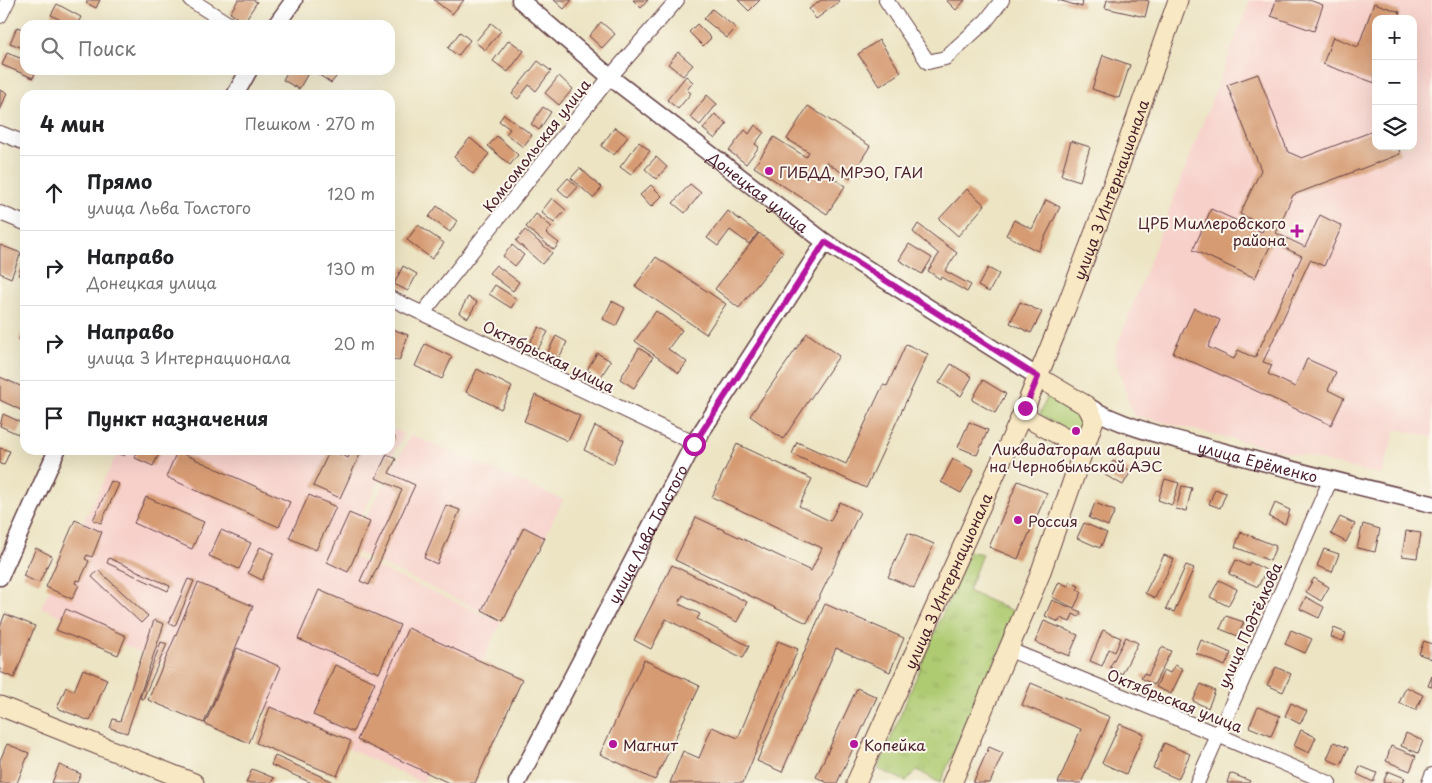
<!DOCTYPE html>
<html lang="ru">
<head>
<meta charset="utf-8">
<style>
  body { margin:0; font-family:"Playpen Sans",sans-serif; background:#f2f2f2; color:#202124 }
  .controls { position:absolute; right:15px; top:15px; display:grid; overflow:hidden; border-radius:10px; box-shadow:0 5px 20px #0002 }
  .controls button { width:45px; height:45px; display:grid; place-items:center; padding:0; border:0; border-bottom:1px solid #e0e0e0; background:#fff; color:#202124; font:25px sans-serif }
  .stop { position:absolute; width:15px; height:15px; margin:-11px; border:4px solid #b5179e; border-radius:50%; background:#fff }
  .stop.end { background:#b5179e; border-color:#fff; box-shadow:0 1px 5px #0008 }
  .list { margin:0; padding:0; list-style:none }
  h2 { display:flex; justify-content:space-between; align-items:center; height:65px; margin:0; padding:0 20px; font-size:21px }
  h2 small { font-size:16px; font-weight:400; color:#757577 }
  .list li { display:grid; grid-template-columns:32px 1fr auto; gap:15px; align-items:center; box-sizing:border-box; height:75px; padding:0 20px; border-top:1px solid #e0e0e0 }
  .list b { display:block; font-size:19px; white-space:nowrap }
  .list p { margin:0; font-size:16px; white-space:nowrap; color:#757577 }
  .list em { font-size:16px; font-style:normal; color:#757577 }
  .icon { flex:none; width:28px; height:28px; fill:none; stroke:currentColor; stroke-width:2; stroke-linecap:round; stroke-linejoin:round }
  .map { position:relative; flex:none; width:1432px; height:783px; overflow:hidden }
  .search { position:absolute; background:#fff; box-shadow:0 5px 20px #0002; left:20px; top:20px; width:375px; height:55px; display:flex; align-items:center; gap:12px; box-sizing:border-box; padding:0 18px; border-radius:15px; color:#757577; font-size:19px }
  .panel { position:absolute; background:#fff; box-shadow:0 5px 20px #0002; left:20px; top:90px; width:375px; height:365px; border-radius:15px }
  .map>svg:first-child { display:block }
</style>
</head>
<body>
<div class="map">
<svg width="1432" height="783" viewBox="0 0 1432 783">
  <defs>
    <pattern id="park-tufts" width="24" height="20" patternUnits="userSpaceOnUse" patternTransform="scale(1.25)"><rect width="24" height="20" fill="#afcb72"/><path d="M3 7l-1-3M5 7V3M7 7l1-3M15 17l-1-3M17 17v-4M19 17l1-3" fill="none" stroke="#98ae63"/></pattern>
  </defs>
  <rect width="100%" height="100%" fill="#fbf7ec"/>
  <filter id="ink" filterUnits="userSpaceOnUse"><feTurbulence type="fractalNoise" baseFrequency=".02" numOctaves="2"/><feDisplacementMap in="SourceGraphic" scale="10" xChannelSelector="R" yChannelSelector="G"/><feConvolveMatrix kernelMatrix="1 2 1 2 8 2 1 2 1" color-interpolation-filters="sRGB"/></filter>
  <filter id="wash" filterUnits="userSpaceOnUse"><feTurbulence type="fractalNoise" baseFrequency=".0096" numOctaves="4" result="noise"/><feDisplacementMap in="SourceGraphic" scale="20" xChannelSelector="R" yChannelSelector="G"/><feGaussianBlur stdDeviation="1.12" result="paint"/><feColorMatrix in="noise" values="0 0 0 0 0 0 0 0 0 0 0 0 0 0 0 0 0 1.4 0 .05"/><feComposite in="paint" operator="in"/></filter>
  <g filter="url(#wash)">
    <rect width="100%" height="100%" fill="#ece4c3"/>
    <path fill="#f7d0ca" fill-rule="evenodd" d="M1250 0H1432V437L1396 429 1381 475 1133 415 1114 354ZM1376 19H1413V146H1376Z
      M390 428 404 434 342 552 501 622 423 783 41 607 119 450H390Z
      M411 435 563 500 503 621 349 549Z"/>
    <path fill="#afcb72" stroke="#7c754e" d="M1048 394 1088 417 1080 437 1040 415Z"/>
    <path fill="url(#park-tufts)" stroke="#7c754e" d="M969 551 982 554 968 591 1017 613 940 783 917 770 906 781 878 769Z"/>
    <g id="blocks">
      <path fill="#d69b73" d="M88 0H100L96 8 86 3Z
        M238 0H253L257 2 244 22 230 13Z
        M434 0H464L452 14Z
        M554 0H572L564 9Z
        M633 0H648L641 8Z
        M738 0H760L749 11Z
        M821 0H838L839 2 816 19 809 9Z
        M946 0H965L956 10Z
        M1058 0H1083L1082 7Z
        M1107 0H1144L1149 1 1145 17 1105 8Z
        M1276 0H1309L1323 5 1314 31 1271 16Z
        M1374 3 1400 12 1398 19H1376L1375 83 1323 64 1333 37 1358 47Z
        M57 4 81 17 77 25H70L51 15Z
        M712 9 736 28 727 38 704 19Z
        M601 22 615 34 602 48 589 36Z
        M491 23 501 31 485 50 475 42Z
        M697 24 711 38 703 46 689 32Z
        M17 27 25 30V49L10 43Z
        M460 32 470 40 458 56 448 48Z
        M509 40 524 51 508 72 493 61Z
        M879 40 901 72 880 86 858 54Z
        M678 52 693 65 683 76 668 64Z
        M7 53 25 60V70H36L33 78 2 65Z
        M1103 55 1130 65 1119 98 1092 89Z
        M538 61 551 71 536 91 529 85 518 99 512 94Z
        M288 70H298L307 75 299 89 283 80Z
        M312 70H325L336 77 331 83Z
        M1258 74 1288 152 1302 158 1376 130V146H1398L1400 154 1293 195 1276 233 1305 247 1320 215 1342 226 1324 266 1310 260 1263 362 1272 365 1268 374 1295 387 1307 359 1336 372 1328 390 1344 398 1331 425 1173 353 1194 308 1220 320 1208 347 1234 359 1238 350 1255 358 1302 256 1272 242 1255 278 1193 250 1211 209 1262 232 1265 226 1240 214 1261 170 1227 85Z
        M559 76 573 89 559 105 545 93Z
        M686 76 693 82 687 90 691 93 678 109 667 100Z
        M0 90 7 93 0 111Z
        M707 95 717 104 700 125 690 117Z
        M808 106 870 146 850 178 826 162 821 170 845 186 827 214 754 167 774 137 806 157 809 152 787 139Z
        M543 107 551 112 539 130 531 124Z
        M504 114 532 135 523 147 506 134 510 129 499 121Z
        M715 114 727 124 715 139 703 129Z
        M755 125 764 132 755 144 759 147 746 164 729 151 745 130 749 134Z
        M615 127 628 137 614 155 601 146Z
        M497 136 518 155 510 165 488 146Z
        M470 138 489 154 473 174 454 157Z
        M1071 141 1090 147 1080 181 1061 175Z
        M639 142 650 151 631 175 620 167Z
        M656 157 667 167 656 179 645 169Z
        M580 168 602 188 593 198 571 178Z
        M568 178 578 187 568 198 558 189Z
        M690 184 701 193 685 213 673 203Z
        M651 185 662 196 651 207 640 195Z
        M967 189 985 205 958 236 939 219Z
        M552 198 566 210 554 223 541 212Z
        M1046 200 1060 207 1038 251 1006 235 1014 220 1032 229Z
        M437 206 457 221 450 232 429 217Z
        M728 211 758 233 749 244 730 230 718 246 707 238Z
        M536 214 552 227 546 233 559 243 554 250 526 227Z
        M918 224 957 253 945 271 971 285 967 292 941 277 940 279 928 271 939 254 913 232Z
        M418 225 444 243 432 259 407 240Z
        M525 230 552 253 542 264 516 241Z
        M759 233 783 252 739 308 715 289Z
        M909 244 932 258 922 274 899 260Z
        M0 245 21 253 11 278 0 273Z
        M512 245 524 255 515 266 503 256Z
        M656 257 726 304 706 334 635 286Z
        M25 259V278L18 275Z
        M496 265 519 282 513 291 489 273Z
        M403 266 417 274 408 291 394 284Z
        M988 268 999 274 989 292 978 286Z
        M495 285 517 299 511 308 489 294Z
        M468 297 477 302 468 318 459 313Z
        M612 301 625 308 616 326 603 319Z
        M1020 302 1042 312 1031 333 1010 323Z
        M656 311 682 330 668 349 687 362 679 373 635 341Z
        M539 327 548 332 538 349 529 344Z
        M390 328 408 335 399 361 390 358Z
        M807 333 839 356 783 439 750 416Z
        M22 334 25 335V343L19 340Z
        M556 336 567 342 559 358 548 352Z
        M425 344 452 357 442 379 415 366Z
        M906 344 928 354 866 488 792 454 797 442 846 464 883 385 887 386Z
        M639 348 653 357 634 388 620 379Z
        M597 353 611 361 600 378 587 370Z
        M951 364 972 377 961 396 939 383Z
        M477 369 512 387 501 409 466 392Z
        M0 377 25 388V412L0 400Z
        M983 380 1006 394 995 413 972 400Z
        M535 395 580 416 568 441 524 421Z
        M3 414 23 423 18 434 0 426Z
        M969 422 988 430 977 455 958 447Z
        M595 426 624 440 613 464 584 450Z
        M390 435 395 437 390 448Z
        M737 444 812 479 799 506 830 521 840 502 860 512 807 623 675 560 696 517 811 571 822 548 712 497Z
        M0 448 10 451 4 465 0 464Z
        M110 450H127L124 456Z
        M138 450H161L153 466 135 458Z
        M330 450 348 458 351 450H362L340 498 313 486Z
        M177 451 290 502 279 527 166 477Z
        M387 454 396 459 389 473 415 485 369 585 360 581 402 490 376 478Z
        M953 459 974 470 961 493 941 482Z
        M1113 461 1131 471 1123 485 1105 475Z
        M1165 479 1179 483 1172 505 1158 500Z
        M111 481 119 484 101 523 93 520Z
        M1018 481 1047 493 1018 559 989 547Z
        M1182 486 1192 488 1186 511 1176 509Z
        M1215 489 1226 493 1220 508 1209 504Z
        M309 495 336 507 316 550 289 538Z
        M146 497 204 522 192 549 134 523Z
        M1095 503 1115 511 1108 526 1089 518Z
        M1275 503 1290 510 1285 524 1269 517Z
        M446 505 460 510 437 564 424 558Z
        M349 513 370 522 348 572 327 562Z
        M1340 517 1355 524 1346 542 1331 534Z
        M75 520 102 532 92 557 87 555 85 559 89 561 80 581 76 580 75 583 79 585 72 599 46 587Z
        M1084 523 1107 533 1100 548 1077 538Z
        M1363 524 1380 529 1375 552 1357 548Z
        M524 527 545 538 503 621 482 610Z
        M221 530 251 543 239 569 209 556Z
        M1406 531 1421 533 1417 558 1402 556Z
        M1241 532 1276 546 1270 561 1235 547Z
        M908 533 934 544 914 588 888 577Z
        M260 547 274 553 262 580 248 573Z
        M36 548 52 556 39 583 23 576Z
        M1324 549 1339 554 1332 572 1317 566Z
        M1164 555 1174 559 1155 598 1145 593Z
        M109 558 170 586 168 591 107 563Z
        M1236 560 1248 566 1250 562 1266 570 1258 587 1229 574Z
        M672 565 747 602 737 622 683 595 679 604 700 614 697 619 749 646 743 658 666 619 651 649 634 640Z
        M1186 565 1194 568 1174 612 1166 609Z
        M98 570 148 616 141 623 92 577Z
        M1314 578 1329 587 1321 601 1306 592Z
        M188 579 194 581 175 626 169 623Z
        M1219 580 1237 589 1228 606 1210 597Z
        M1059 582 1068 586 1070 582 1079 586 1077 590 1082 592 1074 608 1052 597Z
        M198 583 253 606 204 723 148 700Z
        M319 590 400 625 379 673 298 639Z
        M1306 597 1324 607 1319 618 1300 609Z
        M1052 600 1081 612 1079 617 1073 614 1070 622 1060 618 1059 622 1045 616Z
        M825 604 904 638 890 672 836 648 782 772 757 761Z
        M66 609 126 636 118 655 56 630Z
        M5 614 35 626 14 678 0 672V627Z
        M1226 616 1244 622 1238 636 1220 629Z
        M154 620 164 624 127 733 110 728 113 719 120 721Z
        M1044 621 1078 635 1069 656 1035 642Z
        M408 628 522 680 475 783H449L357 740Z
        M1334 628 1346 633 1343 641 1331 637Z
        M1103 630 1121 638 1115 652 1109 649 1102 666 1090 661Z
        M1291 630 1312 639 1305 653 1285 644Z
        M1126 637 1138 643 1122 674 1110 667Z
        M1201 640 1231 653 1225 666 1196 653Z
        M778 641 798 649 743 783H670L683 751 699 758 712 727 738 738Z
        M1424 641 1432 644V659L1419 654Z
        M161 642 167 644 143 699 140 698Z
        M1162 647 1171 651 1154 685 1141 678 1144 673 1148 676Z
        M237 648 281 667 249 743 205 724Z
        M644 660 700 686 655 780 600 754Z
        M335 665 375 682 353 732 313 715Z
        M1175 665 1183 669 1171 694 1156 687 1164 670 1170 673Z
        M1276 667 1291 674 1283 692 1267 685Z
        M83 669 107 679 90 721 57 708 66 687 74 691Z
        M1432 676V687L1428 686Z
        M1031 683 1110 717 1081 783H1058L1081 729 1022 705Z
        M1201 684 1215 691 1208 708 1193 701Z
        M1406 687 1423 695 1416 710 1399 703Z
        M857 688 877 697 837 783H828L816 777Z
        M1291 703 1307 711 1300 724 1285 716Z
        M270 707 351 741 337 776 256 743Z
        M1258 707 1280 716 1271 736 1249 727Z
        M1120 724 1144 734 1126 774 1102 763Z
        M1301 730 1316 737 1309 753 1294 746Z
        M1406 733 1423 741 1418 753 1401 746Z
        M1334 742 1348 748 1341 765 1327 759Z
        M1164 743 1190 754 1178 779 1153 768Z
        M7 744 29 753 17 783H0V760Z
        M1391 746 1416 756 1410 771 1386 761Z
        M989 747 1003 753 990 783H973Z
        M275 756 332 781 331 783H312L271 765Z
        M59 765 81 774 77 783H52Z
        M1360 766 1377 773 1373 782 1357 774Z
        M252 769 274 778 271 783H246Z
        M1388 771 1405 778 1403 783H1383Z
        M1230 773 1250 781 1249 783H1227Z"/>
    </g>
  </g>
  <g filter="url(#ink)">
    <use href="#blocks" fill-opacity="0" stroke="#623d42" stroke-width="1"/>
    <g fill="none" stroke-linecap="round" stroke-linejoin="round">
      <g stroke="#623d42" stroke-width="16">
        <path id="minor" d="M191 0 230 25
          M886 0 928 62 945 58 986 21 1002 0
          M0 16 8 0
          M0 133 25 143
          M0 213 25 223
          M390 298 694 443
          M423 313 610 77 677 0
          M1007 649 1218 735 1329 783
          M1197 783 1330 481
          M1429 783 1432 775"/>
      </g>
      <g stroke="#623d42" stroke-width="19">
        <g id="tertiary">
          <path id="s1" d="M520 0 610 77 825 242 1038 377"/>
          <path d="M276 25 294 0"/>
          <path d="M235 95 249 70"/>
          <path id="s2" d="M1087 406C1126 429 1173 438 1217 450 1288 469 1360 487 1432 504"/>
          <path d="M0 577 57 450"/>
          <path id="s3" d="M517 783 694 443 825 242"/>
        </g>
      </g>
      <g stroke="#623d42" stroke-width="21">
        <g id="secondary">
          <path d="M1025 408 1029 419 1076 444 1087 440"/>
          <path d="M0 706 194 783"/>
          <path id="s4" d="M856 783 1025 408 1065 310 1116 176 1178 0"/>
          <path d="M952 783 1039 577 1094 420 1087 406 1038 377"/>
        </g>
      </g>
      <use href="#minor" stroke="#fff" stroke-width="14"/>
      <use href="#tertiary" stroke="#fff" stroke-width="16"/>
      <use href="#secondary" stroke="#f8e8c3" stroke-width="19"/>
    </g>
  </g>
  <g fill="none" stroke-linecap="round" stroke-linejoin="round" filter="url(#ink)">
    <path stroke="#b5179e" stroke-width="6" d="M694 444 825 242 1038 377 1025 408"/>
  </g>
  <g fill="#b5179e" stroke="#fbf7ec" stroke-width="2">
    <circle cx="769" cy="171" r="5"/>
    <path d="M1294.5 223.5h5v5h5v5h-5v5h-5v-5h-5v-5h5z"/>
    <circle cx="1076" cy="431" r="5"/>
    <circle cx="1018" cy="520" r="5"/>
    <circle cx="613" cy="744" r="5"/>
    <circle cx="854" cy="744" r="5"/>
  </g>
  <g text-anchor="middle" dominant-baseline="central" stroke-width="4" stroke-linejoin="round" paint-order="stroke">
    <g font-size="15" fill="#4a1f2b" stroke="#fbf7ec">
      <text transform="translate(536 145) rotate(-52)">Комсомольская улица</text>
      <text stroke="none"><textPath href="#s4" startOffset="646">улица 3 Интернационала</textPath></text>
      <text stroke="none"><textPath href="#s1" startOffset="306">Донецкая улица</textPath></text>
      <text transform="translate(549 356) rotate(26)">Октябрьская улица</text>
      <text stroke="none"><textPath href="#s2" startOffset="180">улица Ерёменко</textPath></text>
      <text stroke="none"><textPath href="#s3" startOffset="281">улица Льва Толстого</textPath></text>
      <text stroke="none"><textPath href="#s4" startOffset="222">улица 3 Интернационала</textPath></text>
      <text transform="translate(1249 625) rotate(-66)">улица Подтёлкова</text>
      <text transform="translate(1175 700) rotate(22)">Октябрьская улица</text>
    </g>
    <g font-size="15" fill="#4a1f2b" stroke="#fbf7ec" text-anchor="start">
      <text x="779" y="171">ГИБДД, МРЭО, ГАИ</text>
      <text x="1286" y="222" text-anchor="end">ЦРБ Миллеровского<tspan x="1286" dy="17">района</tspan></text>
      <text x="1076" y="448" text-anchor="middle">Ликвидаторам аварии<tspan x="1076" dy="17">на Чернобыльской АЭС</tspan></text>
      <text x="1028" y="520">Россия</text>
      <text x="623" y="744">Магнит</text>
      <text x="864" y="744">Копейка</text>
    </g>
  </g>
</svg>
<div class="controls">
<button>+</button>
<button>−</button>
<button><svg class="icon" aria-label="layers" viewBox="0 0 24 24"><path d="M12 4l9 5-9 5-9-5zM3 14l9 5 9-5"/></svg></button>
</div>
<div class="stop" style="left:694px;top:444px"></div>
<div class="stop end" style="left:1025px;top:408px"></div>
<div class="search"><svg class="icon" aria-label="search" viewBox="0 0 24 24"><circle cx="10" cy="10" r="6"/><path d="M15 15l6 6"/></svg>Поиск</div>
<section class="panel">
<h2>4 мин<small>Пешком · 270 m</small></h2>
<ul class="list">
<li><svg class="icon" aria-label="ahead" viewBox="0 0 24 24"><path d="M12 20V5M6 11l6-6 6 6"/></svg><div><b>Прямо</b><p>улица Льва Толстого</p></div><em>120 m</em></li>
<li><svg class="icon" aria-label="right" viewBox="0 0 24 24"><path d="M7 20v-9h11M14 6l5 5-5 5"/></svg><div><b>Направо</b><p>Донецкая улица</p></div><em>130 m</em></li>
<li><svg class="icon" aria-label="right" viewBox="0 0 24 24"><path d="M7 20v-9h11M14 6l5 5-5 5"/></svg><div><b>Направо</b><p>улица 3 Интернационала</p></div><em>20 m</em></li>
<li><svg class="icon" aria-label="arrive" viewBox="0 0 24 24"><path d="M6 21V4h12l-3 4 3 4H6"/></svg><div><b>Пункт назначения</b></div></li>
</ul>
</section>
</div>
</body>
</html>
